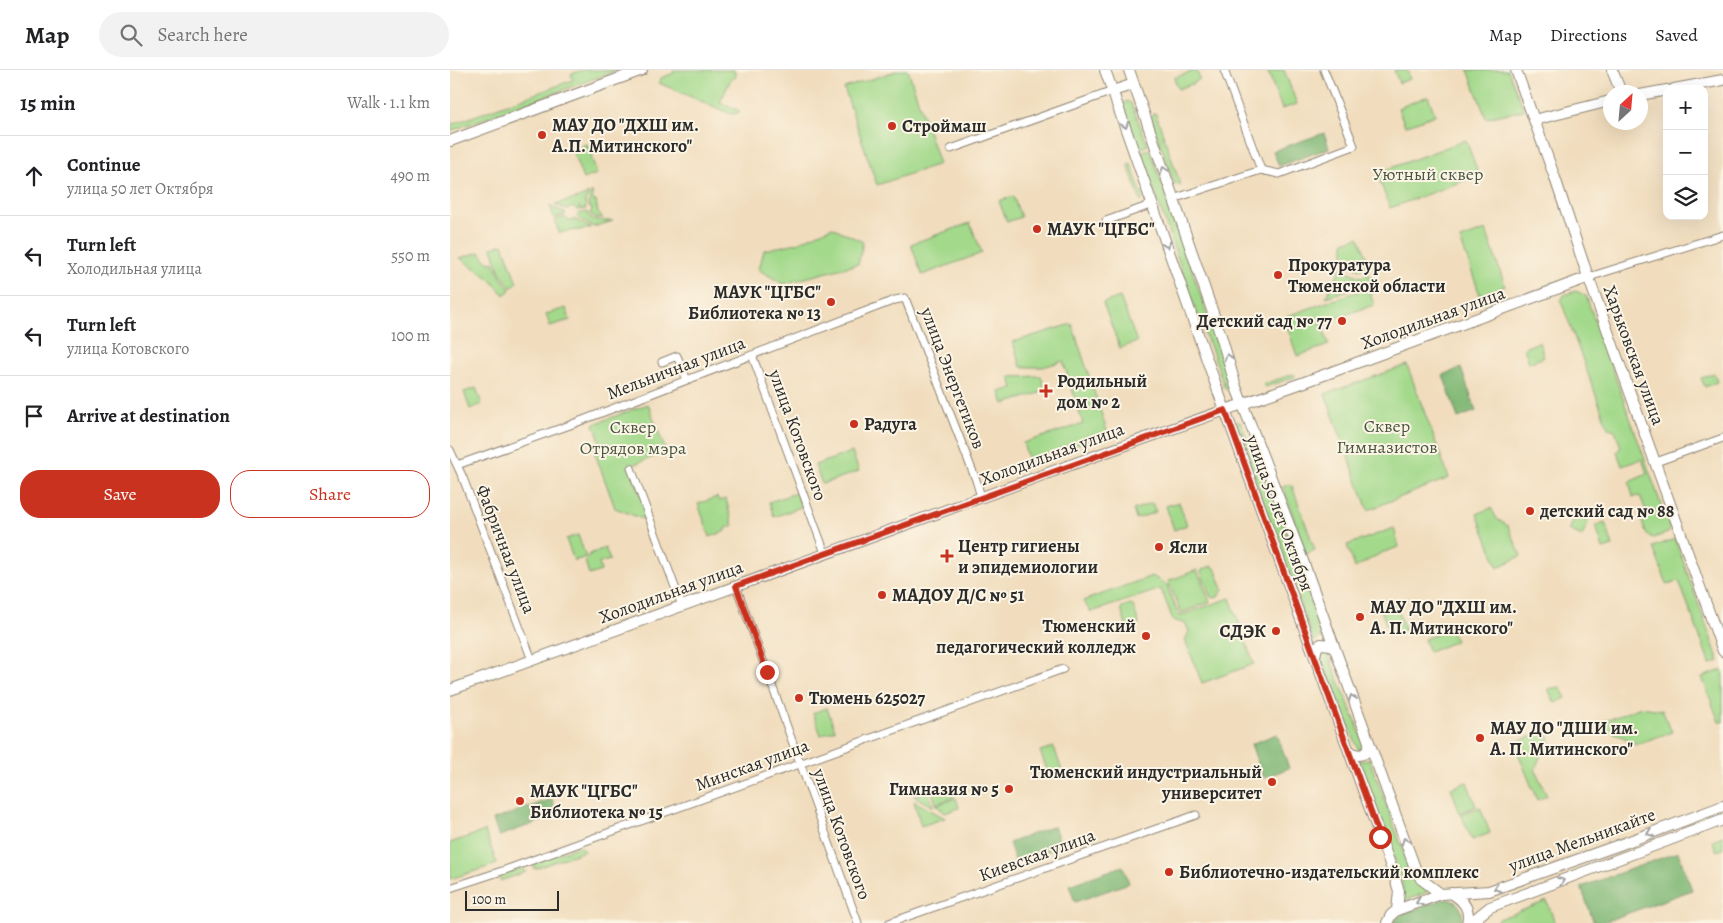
<!DOCTYPE html>
<html lang="en">
<head>
<meta charset="utf-8">
<style>
  body { margin:0; font-family:Alegreya,serif; background:#f2f2f2; color:#202124 }
  .controls { position:absolute; right:15px; top:15px; display:grid; overflow:hidden; border-radius:10px; box-shadow:0 5px 20px #0002 }
  .controls button { width:45px; height:45px; display:grid; place-items:center; padding:0; border:0; border-bottom:1px solid #e0e0e0; background:#fff; color:#202124; font:25px sans-serif }
  .compass { position:absolute; left:1153px; top:15px; width:45px; height:45px; border-radius:50%; background:#fff; box-shadow:0 5px 20px #0002; rotate:26deg }
  .scale { position:absolute; left:15px; bottom:12px; width:94px; box-sizing:border-box; padding-left:5px; border:2px solid #2b2b2b; border-top:0; font-size:14px; line-height:18px; white-space:nowrap; color:#2b2b2b; -webkit-text-stroke:4px #fcf5e5; paint-order:stroke }
  .stop { position:absolute; width:15px; height:15px; margin:-11px; border:4px solid #c8321e; border-radius:50%; background:#fff }
  .stop.end { background:#c8321e; border-color:#fff; box-shadow:0 1px 5px #0008 }
  .list { margin:0; padding:0; list-style:none }
  h2 { display:flex; justify-content:space-between; align-items:center; height:65px; margin:0; padding:0 20px; font-size:21px }
  h2 small { font-size:16px; font-weight:400; color:#757577 }
  .list li { display:grid; grid-template-columns:32px 1fr auto; gap:15px; align-items:center; box-sizing:border-box; height:80px; padding:0 20px; border-top:1px solid #e0e0e0 }
  .list b { display:block; font-size:19px; white-space:nowrap }
  .list p { margin:0; font-size:16px; white-space:nowrap; color:#757577 }
  .list em { font-size:16px; font-style:normal; color:#757577 }
  .actions { display:flex; gap:10px; padding:15px 20px }
  .actions a { flex:1; padding:11px 0; border:1px solid #c8321e; border-radius:20px; text-align:center; font-size:18px; color:#c8321e }
  .actions .main { background:#c8321e; color:#fff }
  .icon { flex:none; width:28px; height:28px; fill:none; stroke:currentColor; stroke-width:2; stroke-linecap:round; stroke-linejoin:round }
  .map { position:relative; flex:none; width:1273px; height:853px; overflow:hidden }
  header { display:flex; align-items:center; gap:30px; box-sizing:border-box; height:70px; padding:0 25px; background:#fff; border-bottom:1px solid #e0e0e0 }
  header strong { font-size:24px }
  nav { display:flex; gap:28px; margin-inline-start:auto; font-size:18px }
  .search { width:350px; height:45px; background:#f2f2f2; display:flex; align-items:center; gap:12px; box-sizing:border-box; padding:0 18px; border-radius:28px; color:#757577; font-size:19px }
  main { display:flex }
  aside { flex:1; background:#fff }
  .map>svg:first-child { display:block }
</style>
</head>
<body>
<header>
<strong>Map</strong>
<div class="search"><svg class="icon" aria-label="search" viewBox="0 0 24 24"><circle cx="10" cy="10" r="6"/><path d="M15 15l6 6"/></svg>Search here</div>
<nav><a>Map</a><a>Directions</a><a>Saved</a></nav>
</header>
<main>
<aside>
<h2>15 min<small>Walk · 1.1 km</small></h2>
<ul class="list">
<li><svg class="icon" aria-label="ahead" viewBox="0 0 24 24"><path d="M12 20V5M6 11l6-6 6 6"/></svg><div><b>Continue</b><p>улица 50 лет Октября</p></div><em>490 m</em></li>
<li><svg class="icon" aria-label="left" viewBox="0 0 24 24"><path d="M17 20v-9H6M10 6l-5 5 5 5"/></svg><div><b>Turn left</b><p>Холодильная улица</p></div><em>550 m</em></li>
<li><svg class="icon" aria-label="left" viewBox="0 0 24 24"><path d="M17 20v-9H6M10 6l-5 5 5 5"/></svg><div><b>Turn left</b><p>улица Котовского</p></div><em>100 m</em></li>
<li><svg class="icon" aria-label="arrive" viewBox="0 0 24 24"><path d="M6 21V4h12l-3 4 3 4H6"/></svg><div><b>Arrive at destination</b></div></li>
</ul>
<div class="actions"><a class="main">Save</a><a>Share</a></div>
</aside>
<div class="map">
<svg width="1273" height="853" viewBox="0 0 1273 853">
  <rect width="100%" height="100%" fill="#fcf5e5"/>
  <filter id="ink" filterUnits="userSpaceOnUse"><feTurbulence type="fractalNoise" baseFrequency=".02" numOctaves="2"/><feDisplacementMap in="SourceGraphic" scale="10" xChannelSelector="R" yChannelSelector="G"/><feConvolveMatrix kernelMatrix="1 2 1 2 8 2 1 2 1" color-interpolation-filters="sRGB"/></filter>
  <filter id="wash" filterUnits="userSpaceOnUse"><feTurbulence type="fractalNoise" baseFrequency=".0096" numOctaves="4" result="noise"/><feDisplacementMap in="SourceGraphic" scale="20" xChannelSelector="R" yChannelSelector="G"/><feGaussianBlur stdDeviation="1.12" result="paint"/><feColorMatrix in="noise" values="0 0 0 0 0 0 0 0 0 0 0 0 0 0 0 0 0 1.4 0 .05"/><feComposite in="paint" operator="in"/></filter>
  <g filter="url(#wash)">
    <rect width="100%" height="100%" fill="#f1ddbd"/>
    <path fill="#a3d98b" stroke="#67825b" d="M133 0H168L0 61V55L123 10 121 4Z
      M223 0H284L286 7 281 9 270 32 290 41 288 43 281 44 209 13 211 8 224 3Z
      M449 0H458L489 94 427 115 394 18Z
      M746 0 750 9 742 14 728 19 724 8Z
      M822 0H834L847 34 832 39 818 2Z
      M944 0H957L960 9 949 13Z
      M1018 0H1058L1074 40 1036 48Z
      M978 26 985 45 955 56 948 38Z
      M676 31 681 33 698 75 689 79 673 36Z
      M704 43 706 44 731 116 724 113 701 47Z
      M1016 70 1029 105 940 138 927 103Z
      M137 74 147 104 133 109 122 80Z
      M700 79 782 316 780 320 775 319 762 280 751 256 691 82Z
      M681 94 693 128 691 132 678 95Z
      M142 122 143 131H146L148 143 153 148H146L140 144 142 139 138 136 139 128Z
      M139 123 135 131 136 139 131 140 129 136V141L122 137 117 140 105 134 129 128Z
      M563 126 571 147 557 152 549 131Z
      M100 135 115 143V145L104 148Z
      M137 142C141 153 153 150 163 151L143 157 127 147 128 144Z
      M115 147 118 150H126L141 158C130 161 120 160 109 163L105 150Z
      M520 153 532 183 472 205 461 174Z
      M382 157 413 172 408 194 333 214 309 200 314 180 347 173Z
      M1036 160 1055 216 1030 225 1010 169Z
      M909 167 920 196 910 199 894 192V172Z
      M53 174 67 213 61 218 50 202 42 178Z
      M30 182 38 193 44 192 49 204 60 220 54 225 40 209 10 188Z
      M891 198 910 207 919 204 923 212 876 227Z
      M918 218 924 235 871 253 879 275 847 286 834 247Z
      M1126 221 1136 226 1220 459 1218 463 1203 468 1197 465 1192 452 1197 443 1190 426 1183 427 1179 412 1197 404 1192 389 1172 396 1167 382 1171 377 1165 360 1158 358 1111 231 1114 225Z
      M670 227 687 272 670 278 653 233Z
      M116 238 120 250 100 256 96 244Z
      M622 254 658 364 578 390 573 373 633 354 613 291 593 297H571L563 272Z
      M1089 272 1094 287 1079 293 1074 278Z
      M957 295 999 408 918 440 875 324Z
      M1264 303 1267 312 1255 317 1251 308Z
      M844 304 845 307 815 317 813 314Z
      M591 306 596 321 554 334 550 322 563 318 560 307Z
      M26 318 32 334 20 339 14 322Z
      M198 334 216 382 180 396 200 452 165 438 143 378 151 374 144 354Z
      M787 351 791 353 807 395 821 422 875 568H869L864 573 785 355Z
      M402 382 409 401 372 414 365 395Z
      M839 414 842 416 865 480 856 484 833 417Z
      M346 423 351 437 324 447 319 432Z
      M267 427 269 431 276 429 283 456 276 458V461L260 467 248 434Z
      M729 432 737 455 724 460 716 436Z
      M702 433 706 442 686 449 683 440Z
      M1130 437 1138 454 1132 466 1119 460Z
      M1041 438 1047 449 1058 456 1071 486 1048 497 1027 444Z
      M1155 453 1163 476 1153 479 1146 456Z
      M944 458 949 477 931 483 905 498 897 475Z
      M128 465 136 487 124 491 116 469Z
      M1225 469 1269 591 1260 594 1229 511 1217 514 1203 477Z
      M155 478 160 490 149 493 151 501 139 505 135 491 140 484Z
      M762 496 765 498 773 519 768 527 764 528 760 526 751 502 753 499Z
      M747 500 760 532 731 543 718 511Z
      M702 506 717 515 729 546 780 528 804 594 752 613 735 570 739 562 736 554 723 550 711 519 641 542 633 531Z
      M945 532 955 560 940 565 930 537Z
      M681 534 683 536 689 553 688 556 677 559 671 539 672 537Z
      M1000 559 1006 571 979 582 974 569Z
      M872 579 877 581C889 613 903 643 915 675V677L909 681 869 585Z
      M1272 600 1273 602V652H1269L1252 607Z
      M1110 617 1116 628 1105 633 1098 619Z
      M1191 637 1212 640 1222 662 1186 674 1147 654Z
      M377 638 385 660 371 665 363 643Z
      M1097 660 1101 674 1094 678 1085 699 1097 726 1087 730 1064 673Z
      M604 677 612 701 599 705 590 681Z
      M919 688 962 804 967 812 978 822 951 832 953 818 951 808 908 690 914 691Z
      M1017 712 1026 736 1010 743 1001 718Z
      M500 716 504 727 486 734 482 722Z
      M478 721 483 737 464 726Z
      M506 728 509 738 495 743 486 735Z
      M464 731 495 748 471 756Z
      M1030 737 1040 763 1022 770 1011 744Z
      M35 761 47 794 0 809V773Z
      M1273 766V779L1267 781 1262 770Z
      M129 776 133 778 134 781 84 799V795L86 792Z
      M72 798 75 799 76 802 50 811V808L53 805Z
      M1097 831 1105 853H1045L1049 849Z"/>
    <path fill="#82b977" stroke="#567251" d="M874 63 879 78 829 96 823 81Z
      M1011 298 1026 341 1008 348 993 305Z
      M827 664 839 698 813 708 801 674Z
      M102 729 108 745 49 766 43 750Z
      M604 756 611 776 566 793 559 773Z
      M1228 782 1242 820 1151 853H1144L1131 817Z
      M673 796 679 813 625 832 619 815Z
      M994 829C1008 829 1015 840 1011 853H942L952 844Z"/>
  </g>
  <g filter="url(#ink)">
    <g fill="none" stroke-linecap="round" stroke-linejoin="round">
      <g stroke="#8e8474" stroke-width="9">
        <path id="street" d="M774 0 811 100
          M501 79 663 21
          M723 129 811 100 829 104 904 76 874 0
          M656 151 703 134
          M1139 207 1273 165
          M302 285 375 483
          M212 292 227 286 237 310
          M0 380 13 408 82 590
          M1206 392 1273 368
          M7 395 120 355 445 230 455 228 526 410 531 427
          M181 398 232 536
          M286 516 408 853
          M0 818 55 800 613 599
          M439 853 746 745"/>
      </g>
      <g stroke="#8e8474" stroke-width="12">
        <path id="secondary" d="M655 0 768 321 944 805 949 821 947 840
          M679 0 772 269 786 317 853 491 965 798 971 809 991 824
          M1066 0 1105 108 1134 195 1273 581
          M1162 0 1171 22
          M1224 19 1273 10
          M663 21 684 14
          M1190 25 1217 20
          M1084 50 1160 31
          M0 71 192 0
          M865 586 867 577 871 574 881 575 884 579
          M0 620 659 381 852 313 1139 207
          M899 680C907 688 918 686 919 674
          M1001 823C1013 830 1021 839 1017 853
          M937 853 941 845 947 840 991 824 1039 821 1169 775 1273 736
          M1020 853 1040 837 1273 750"/>
      </g>
      <use href="#street" stroke="#fff" stroke-width="7"/>
      <use href="#secondary" stroke="#fff" stroke-width="10"/>
    </g>
    <defs><path id="oneway-chevron" d="M-2-3.5L2.5 0L-2 3.5" fill="none" stroke-width="1.6" stroke-linecap="round" stroke-linejoin="round" transform="scale(1.25)"/></defs>
    <g stroke="#a0a0a0">
      <use href="#oneway-chevron" transform="translate(675 55) rotate(70)"/>
      <use href="#oneway-chevron" transform="translate(714 100) rotate(-108)"/>
      <use href="#oneway-chevron" transform="translate(717 175) rotate(71)"/>
      <use href="#oneway-chevron" transform="translate(778 287) rotate(-107)"/>
      <use href="#oneway-chevron" transform="translate(902 628) rotate(-110)"/>
      <use href="#oneway-chevron" transform="translate(1200 763) rotate(159)"/>
      <use href="#oneway-chevron" transform="translate(955 771) rotate(-110)"/>
      <use href="#oneway-chevron" transform="translate(1111 811) rotate(-21)"/>
      <use href="#oneway-chevron" transform="translate(1047 818) rotate(161)"/>
      <use href="#oneway-chevron" transform="translate(969 832) rotate(159)"/>
    </g>
  </g>
  <g fill="none" stroke-linecap="round" stroke-linejoin="round" filter="url(#ink)">
    <path stroke="#c8321e" stroke-width="6" d="M317 602 286 516 775 340 930 767"/>
  </g>
  <g fill="#c8321e" stroke="#fcf5e5" stroke-width="2">
    <circle cx="442" cy="56" r="5"/>
    <circle cx="92" cy="65" r="5"/>
    <circle cx="587" cy="159" r="5"/>
    <circle cx="828" cy="205" r="5"/>
    <circle cx="381" cy="232" r="5"/>
    <circle cx="892" cy="251" r="5"/>
    <path d="M593.5 313.5h5v5h5v5h-5v5h-5v-5h-5v-5h5z"/>
    <circle cx="404" cy="354" r="5"/>
    <circle cx="1080" cy="441" r="5"/>
    <circle cx="709" cy="477" r="5"/>
    <path d="M494.5 478.5h5v5h5v5h-5v5h-5v-5h-5v-5h5z"/>
    <circle cx="432" cy="525" r="5"/>
    <circle cx="910" cy="547" r="5"/>
    <circle cx="826" cy="561" r="5"/>
    <circle cx="696" cy="566" r="5"/>
    <circle cx="349" cy="628" r="5"/>
    <circle cx="1030" cy="668" r="5"/>
    <circle cx="822" cy="712" r="5"/>
    <circle cx="559" cy="719" r="5"/>
    <circle cx="70" cy="731" r="5"/>
    <circle cx="719" cy="802" r="5"/>
  </g>
  <g text-anchor="middle" dominant-baseline="central" stroke-width="4" stroke-linejoin="round" paint-order="stroke">
    <g font-size="18" font-weight="bold" fill="#2b2b2b" stroke="#fcf5e5" text-anchor="start">
      <text x="102" y="55">МАУ ДО "ДХШ им.<tspan x="102" dy="21">А.П. Митинского"</tspan></text>
      <text x="452" y="56">Строймаш</text>
      <text x="597" y="159">МАУК "ЦГБС"</text>
      <text x="838" y="195">Прокуратура<tspan x="838" dy="21">Тюменской области</tspan></text>
      <text x="371" y="222" text-anchor="end">МАУК "ЦГБС"<tspan x="371" dy="21">Библиотека № 13</tspan></text>
      <text x="882" y="251" text-anchor="end">Детский сад № 77</text>
      <text x="607" y="311">Родильный<tspan x="607" dy="21">дом № 2</tspan></text>
      <text x="414" y="354">Радуга</text>
      <text x="1090" y="441">детский сад № 88</text>
      <text x="508" y="476">Центр гигиены<tspan x="508" dy="21">и эпидемиологии</tspan></text>
      <text x="719" y="477">Ясли</text>
      <text x="442" y="525">МАДОУ Д/С № 51</text>
      <text x="920" y="537">МАУ ДО "ДХШ им.<tspan x="920" dy="21">А. П. Митинского"</tspan></text>
      <text x="686" y="556" text-anchor="end">Тюменский<tspan x="686" dy="21">педагогический колледж</tspan></text>
      <text x="816" y="561" text-anchor="end">СДЭК</text>
      <text x="359" y="628">Тюмень 625027</text>
      <text x="1040" y="658">МАУ ДО "ДШИ им.<tspan x="1040" dy="21">А. П. Митинского"</tspan></text>
      <text x="812" y="702" text-anchor="end">Тюменский индустриальный<tspan x="812" dy="21">университет</tspan></text>
      <text x="549" y="719" text-anchor="end">Гимназия № 5</text>
      <text x="80" y="721">МАУК "ЦГБС"<tspan x="80" dy="21">Библиотека № 15</tspan></text>
      <text x="729" y="802">Библиотечно-издательский комплекс</text>
    </g>
    <g font-size="18" fill="#495643" stroke="#fcf5e5">
      <text x="978" y="104">Уютный сквер</text>
      <text x="937" y="356">Сквер<tspan x="937" dy="21">Гимназистов</tspan></text>
      <text x="183" y="357">Сквер<tspan x="183" dy="21">Отрядов мэра</tspan></text>
    </g>
    <g font-size="18" fill="#2b2b2b" stroke="#fcf5e5">
      <text transform="translate(983 248) rotate(-20)">Холодильная улица</text>
      <text transform="translate(1184 285) rotate(70)">Харьковская улица</text>
      <text transform="translate(226 298) rotate(-21)">Мельничная улица</text>
      <text transform="translate(503 308) rotate(69)">улица Энергетиков</text>
      <text transform="translate(348 365) rotate(70)">улица Котовского</text>
      <text transform="translate(602 384) rotate(-20)">Холодильная улица</text>
      <text transform="translate(830 443) rotate(70)">улица 50 лет Октября</text>
      <text transform="translate(56 479) rotate(69)">Фабричная улица</text>
      <text transform="translate(221 522) rotate(-20)">Холодильная улица</text>
      <text transform="translate(302 695) rotate(-20)">Минская улица</text>
      <text transform="translate(392 764) rotate(70)">улица Котовского</text>
      <text transform="translate(1132 770) rotate(-20)">улица Мельникайте</text>
      <text transform="translate(587 785) rotate(-20)">Киевская улица</text>
    </g>
  </g>
</svg>
<div class="controls">
<button>+</button>
<button>−</button>
<button><svg class="icon" aria-label="layers" viewBox="0 0 24 24"><path d="M12 4l9 5-9 5-9-5zM3 14l9 5 9-5"/></svg></button>
</div>
<svg class="compass" viewBox="-18 -18 36 36"><path d="M0-13l5 13h-10z" fill="#e53935"/><path d="M0 13l5-13h-10z" fill="#757577"/></svg>
<div class="scale">100 m</div>
<div class="stop" style="left:930px;top:767px"></div>
<div class="stop end" style="left:317px;top:602px"></div>
</div>
</main>
</body>
</html>
